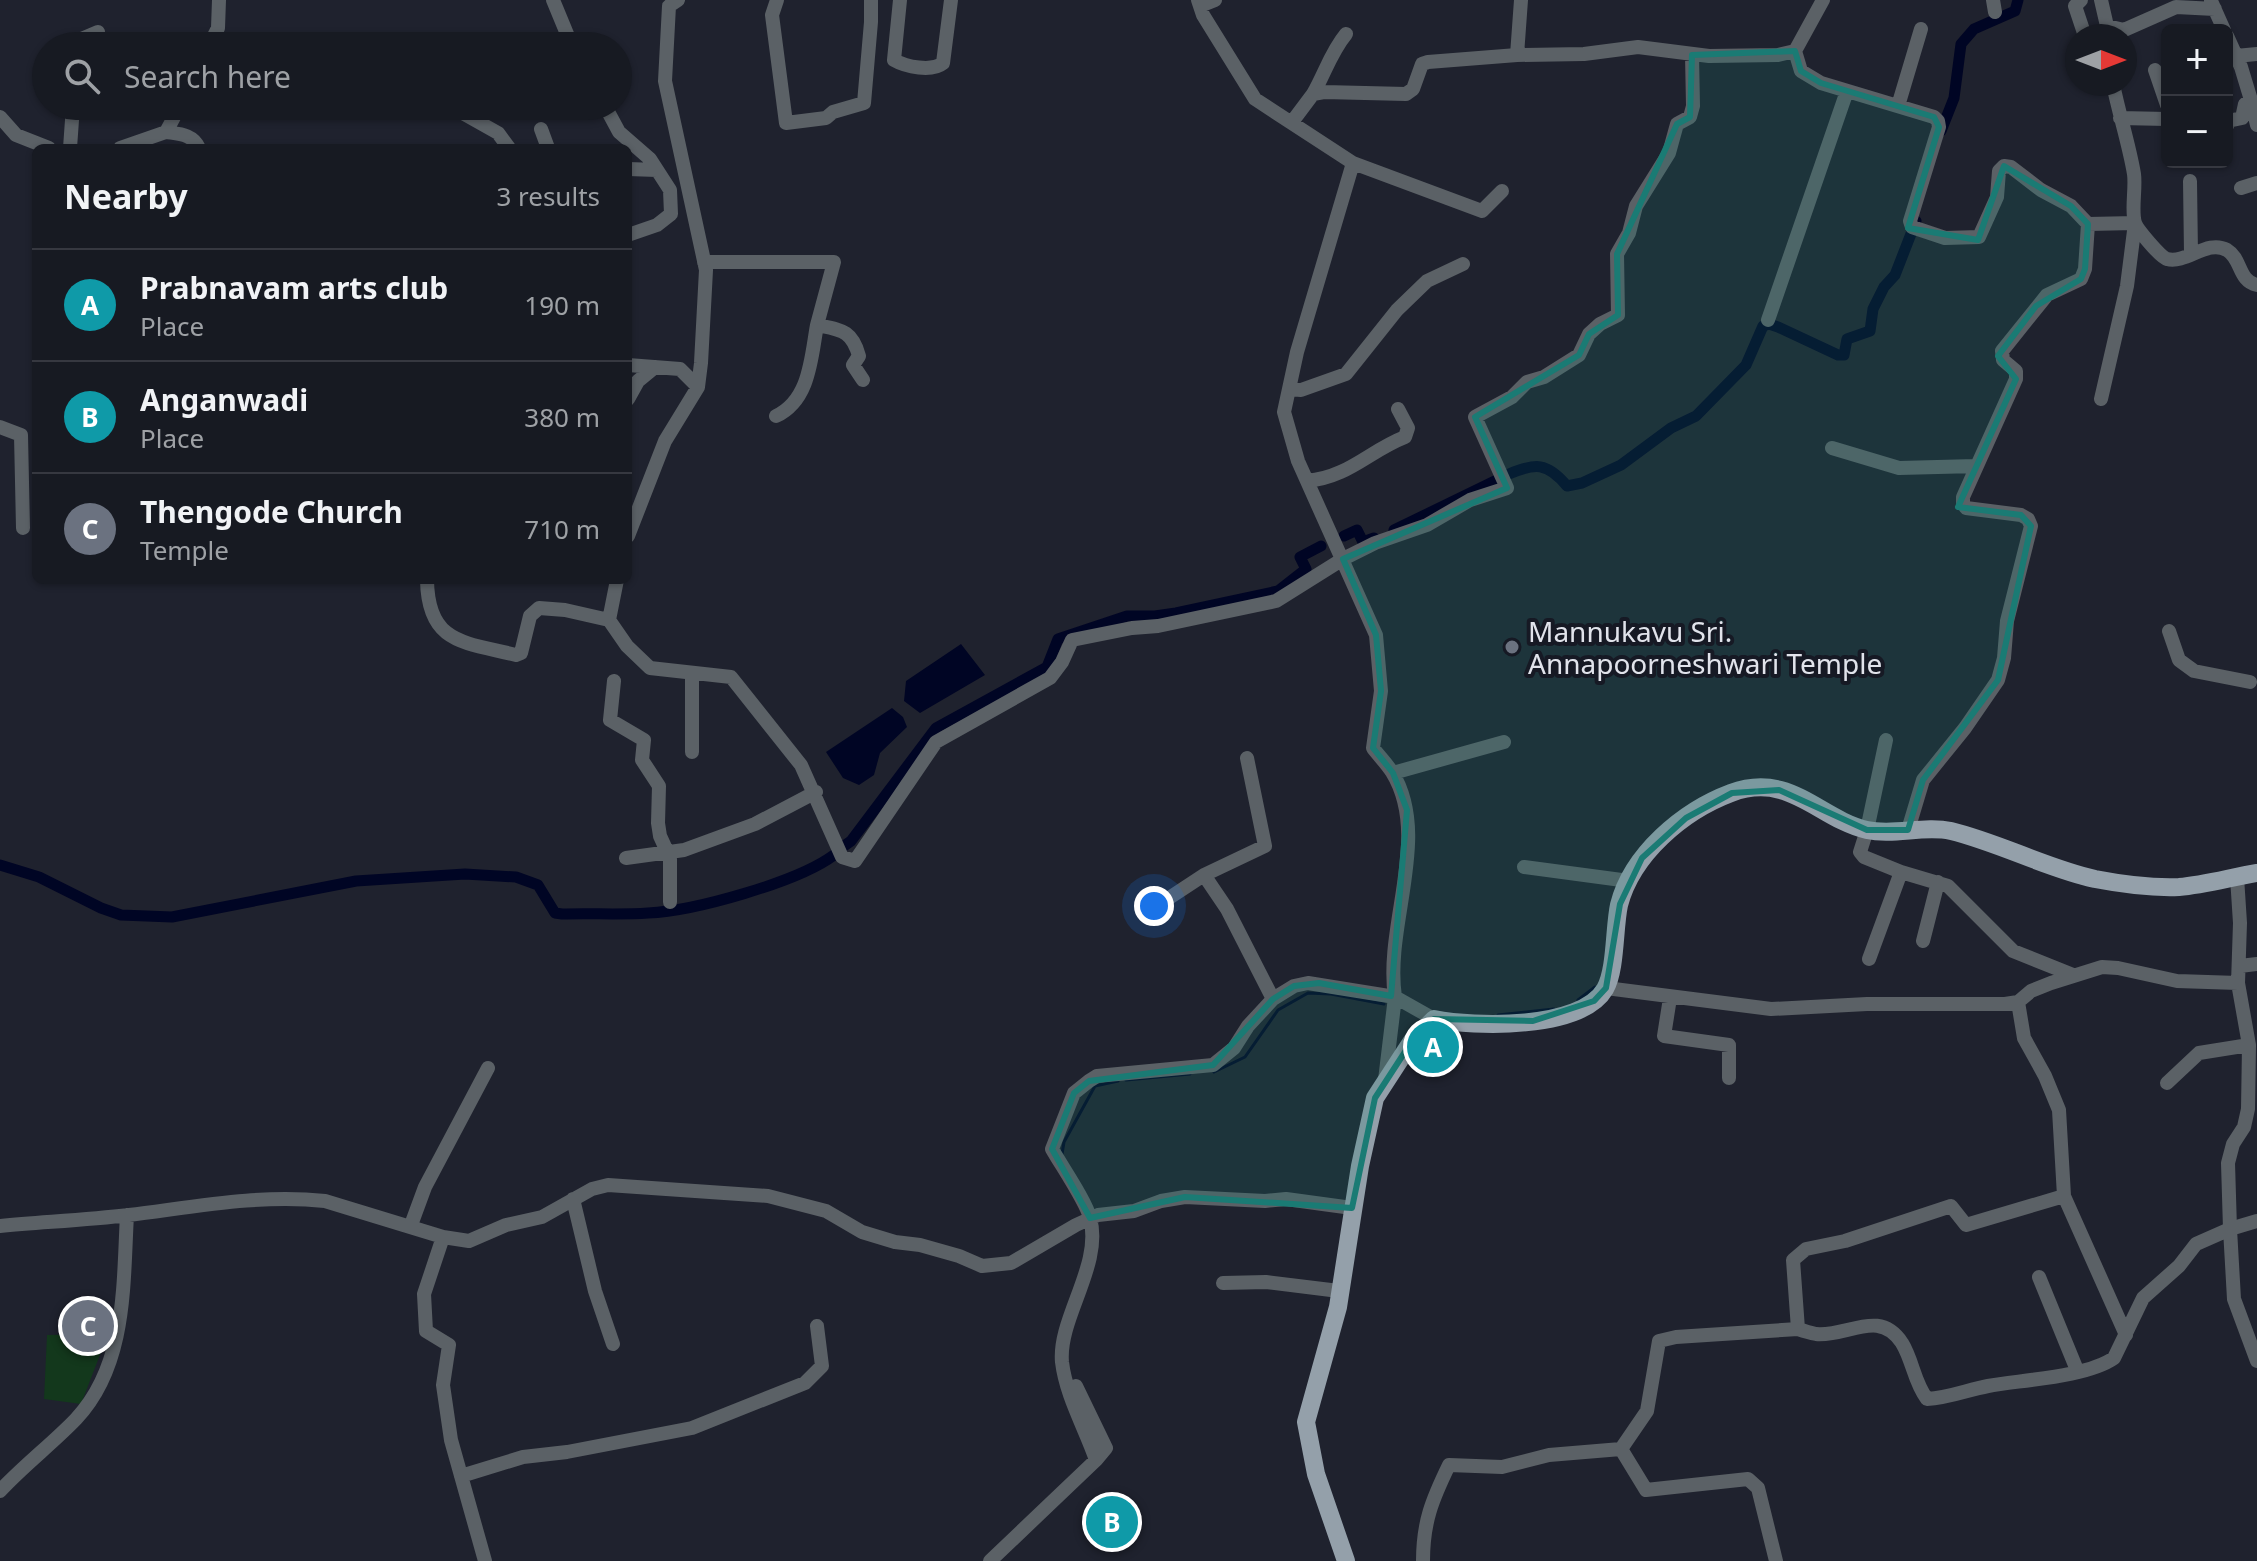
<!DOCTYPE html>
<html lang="en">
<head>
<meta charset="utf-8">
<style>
  body { margin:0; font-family:"Noto Sans",sans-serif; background:#20232a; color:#f1f3f6 }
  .controls { position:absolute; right:24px; top:24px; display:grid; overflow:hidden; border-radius:12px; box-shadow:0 2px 6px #0004 }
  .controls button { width:72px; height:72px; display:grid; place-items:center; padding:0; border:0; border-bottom:2px solid #363840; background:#171a22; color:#f1f3f6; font:40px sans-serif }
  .compass { position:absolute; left:2065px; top:24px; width:72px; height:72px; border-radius:50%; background:#171a22; box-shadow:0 2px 6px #0004; rotate:90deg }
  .you { position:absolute; left:1154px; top:906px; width:28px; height:28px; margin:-20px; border:6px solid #fff; border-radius:50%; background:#1a73e8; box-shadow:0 0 0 12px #1a73e833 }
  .badge { display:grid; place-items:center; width:52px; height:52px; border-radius:50%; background:#0b8043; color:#fff; font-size:26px; font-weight:700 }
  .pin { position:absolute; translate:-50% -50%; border:4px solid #fff; box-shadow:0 2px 8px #0006 }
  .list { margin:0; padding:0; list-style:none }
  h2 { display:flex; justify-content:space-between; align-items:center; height:104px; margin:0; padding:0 32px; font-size:34px }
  h2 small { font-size:26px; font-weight:400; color:#9ea1a5 }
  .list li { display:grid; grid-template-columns:52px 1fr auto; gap:24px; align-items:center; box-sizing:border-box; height:112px; padding:0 32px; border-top:2px solid #363840 }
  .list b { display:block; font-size:30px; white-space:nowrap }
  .list p { margin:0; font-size:26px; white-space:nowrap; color:#9ea1a5 }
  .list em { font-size:26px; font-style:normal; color:#9ea1a5 }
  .icon { flex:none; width:44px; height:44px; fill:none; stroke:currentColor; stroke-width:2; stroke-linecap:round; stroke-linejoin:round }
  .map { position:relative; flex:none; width:2257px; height:1561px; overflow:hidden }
  .search { position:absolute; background:#171a22; box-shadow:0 2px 6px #0004; left:32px; top:32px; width:600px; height:88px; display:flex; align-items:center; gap:20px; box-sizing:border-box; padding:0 28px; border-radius:44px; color:#9ea1a5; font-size:30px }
  .panel { position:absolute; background:#171a22; box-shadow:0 2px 6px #0004; left:32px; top:144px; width:600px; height:440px; border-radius:12px }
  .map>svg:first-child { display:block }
</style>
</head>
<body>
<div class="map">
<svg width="2257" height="1561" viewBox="0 0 2257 1561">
  <rect width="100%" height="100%" fill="#1f222e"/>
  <path fill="#13381c" d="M108 1334 81 1404 44 1399 47 1335Z"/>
  <path fill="#000524" d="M961 644 985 675 920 713 904 701 906 681Z
    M892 708 903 717 907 727 880 753 874 775 859 785 843 778 826 752Z"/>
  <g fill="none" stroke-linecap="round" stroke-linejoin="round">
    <path stroke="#000524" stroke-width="3" d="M1578 1000 1595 987
      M1498 1015 1554 1009
      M1214 1072 1245 1057 1278 1010 1308 993 1331 994 1384 1004
      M1126 1080 1190 1074
      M1062 1154 1064 1142 1095 1086 1118 1081"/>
    <path stroke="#000524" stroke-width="11" d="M1941 131 1954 98 1961 44 1974 29 2015 11 2018 0
      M1509 474C1535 463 1547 462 1567 486L1582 483 1621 465 1671 428 1696 416 1746 365 1763 326 1769 324 1778 327 1838 355H1844L1847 339 1870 331 1873 309 1884 287 1895 275 1916 221
      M1394 530 1497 480
      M1344 536 1357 530 1363 542 1374 538
      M844 846 851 841 936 728 1047 667 1058 639 1127 616H1155L1176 613 1278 591 1306 569 1300 557 1321 546
      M0 865 39 877 101 908 121 915 172 917 356 881 465 874 516 877 538 885 555 913 562 914C591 913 620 915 648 913 694 911 798 882 834 855"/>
    <path stroke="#5b6166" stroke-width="14" d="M553 0 572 46
      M777 0 772 15 786 123 826 118 833 112 864 103 871 22V0
      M900 0 894 60C906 67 932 72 943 63L951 0
      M1198 0 1203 15 1255 99 1353 163 1297 352 1284 412 1298 461 1376 635 1381 691 1373 748C1379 756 1387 764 1392 772 1432 837 1384 925 1395 997L1434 1019
      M1823 0 1795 51 1801 71 1821 83 1934 117 1938 121 1939 127 1910 221 1912 227 1945 238 1979 237 1997 197 1999 171 2004 166 2011 167 2041 190 2071 206 2088 224 2085 269 2081 279 2047 295 2002 351 2003 360 2016 371V379L1963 497V503L1966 508 2021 515 2028 519 2031 526 2007 621 2004 658 1998 680 1965 728 1923 780 1908 830
      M1993 0 1995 12
      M2081 0 2075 6 2085 36
      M2101 0 2107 26 2124 30 2176 7 2215 9
      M2211 1 2224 30
      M1200 6 1215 0
      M2227 36 2241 67 2251 100 2257 104
      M65 46 98 32
      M209 46 218 28 219 0
      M1517 55 1521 0
      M2236 56 2257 54
      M2155 70 2167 105
      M2113 84C2119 114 2129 144 2134 174 2136 188 2131 211 2135 223 2137 229 2161 258 2167 259 2187 264 2207 239 2227 250 2242 259 2238 281 2257 285
      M1313 94C1325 73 1331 52 1346 34
      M2251 100 2257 125
      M450 106 498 133 509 148
      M605 106 619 132 650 159 670 190 671 214 657 225 628 235
      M1898 106 1921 29
      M0 117 16 135 49 148
      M2120 118 2167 119
      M1292 122 1313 94 1324 92 1406 94 1413 89 1422 64 1428 62 1517 55 1584 54 1638 47 1709 56 1778 55 1795 51
      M2227 126 2228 121 2242 118 2245 104 2251 100
      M541 129 548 148
      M166 132C179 134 193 134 199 148
      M70 148 73 106
      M120 148 166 132 180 106
      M1353 163 1482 211 1502 191
      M628 169 657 170
      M2190 181 2191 254
      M2241 188 2257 183
      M2088 224 2135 223 2127 286 2101 399
      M704 262H834L817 325C841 330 852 330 859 356L853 365 863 380
      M1768 320 1847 91
      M628 365 680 369 698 387
      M1289 389 1301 390 1346 374 1397 310 1427 281 1463 264
      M628 399 638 381 655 367
      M776 416C810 400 811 358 817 325
      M0 427 21 435 23 528
      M1832 448 1899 468 1976 466
      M1307 481C1349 477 1369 451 1405 437L1408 428 1398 409
      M628 536 665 441 698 387 701 363 706 270 665 81 669 6 678 0
      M427 580C428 644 464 642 516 655L521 653 530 616 539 608 565 610 609 620
      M617 580 609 620 627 646 650 668 731 677 801 765 842 857 855 861 936 742 1050 678 1062 662 1072 640 1132 628 1158 626 1276 601 1343 559 1375 543 1427 525 1470 500 1507 488 1475 417 1512 397 1527 382 1544 377 1579 355 1589 334 1600 324 1618 315 1617 254 1629 233 1636 206 1669 153 1677 124 1690 117 1693 106 1692 55
      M2169 631 2179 660 2194 671 2250 682
      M692 674V752
      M614 681 610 720 644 740 642 760 659 786 658 823 660 836 670 858V902
      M1886 740 1867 830 1860 852 1864 857 1901 872 1948 886 2013 951 2073 975
      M1393 773 1504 742
      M626 858 684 850 755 824 816 792
      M1524 867 1629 881
      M1204 875 1227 909 1273 999
      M1166 900 1204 875 1265 846 1247 758
      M1923 941 1938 882
      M1869 959 1901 872
      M2240 966 2257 964
      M1606 988 1771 1009 1867 1004H2005L2018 1002 2031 991 2051 983 2102 967 2118 968 2177 981 2238 983
      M1670 998 1664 1036 1729 1045V1078
      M2018 1002 2024 1038 2045 1076 2059 1110 2064 1196 2126 1335
      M2167 1083 2199 1053 2249 1045
      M573 1199 595 1291 613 1344
      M2257 1221 2230 1229 2234 1299 2257 1361
      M411 1225 425 1187 488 1068
      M0 1226C43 1222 86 1220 129 1215 194 1207 259 1194 325 1201L443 1237 469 1241 506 1225 542 1217 592 1189 608 1185 768 1196 826 1211 862 1232 895 1242 920 1245 959 1256 982 1266 1011 1263 1076 1225 1098 1215 1134 1211 1161 1201 1185 1197 1265 1201 1286 1199 1352 1208
      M443 1237 424 1294 426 1331 449 1345 443 1385 451 1440 485 1561
      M2039 1277 2077 1370
      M1223 1283 1266 1282 1339 1291
      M1798 1329 1793 1260 1806 1249 1845 1241 1951 1206 1966 1225 2064 1196
      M1076 1386 1106 1448 1096 1460
      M1621 1449 1647 1411 1659 1341 1676 1337 1798 1329C1804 1331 1811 1333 1816 1334 1848 1337 1879 1308 1902 1343 1913 1361 1914 1382 1927 1399 1949 1398 1967 1390 1988 1386 2021 1380 2087 1377 2114 1358L2143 1298 2179 1266 2196 1244 2230 1229 2228 1163 2233 1144 2244 1127 2248 1109 2249 1045 2238 983 2240 923 2237 877
      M1621 1449 1646 1490 1748 1479 1758 1488 1776 1561
      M461 1476 523 1457 567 1452 692 1428 805 1383 822 1366 817 1326
      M0 1491C24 1465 52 1444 76 1419 127 1365 123 1284 127 1215
      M990 1561 1096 1460C1085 1428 1066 1396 1062 1362 1058 1318 1103 1265 1090 1218 1087 1203 1061 1165 1052 1149L1074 1093 1089 1081 1097 1076 1213 1065 1234 1048 1248 1026 1273 999 1294 986 1308 983 1395 997 1385 1080
      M1423 1561C1423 1522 1432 1500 1449 1465L1502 1467 1549 1455 1621 1449"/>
    <path stroke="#94a0aa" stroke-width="18" d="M1346 1561 1316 1474 1306 1422 1338 1307 1360 1166 1375 1098 1412 1041 1434 1019C1474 1027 1581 1030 1605 989 1616 970 1614 928 1619 905 1632 854 1683 811 1731 793 1790 771 1819 819 1867 830 1894 836 1924 825 1951 831 2000 843 2046 868 2095 879 2121 884 2153 888 2179 887 2205 885 2232 877 2257 873"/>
  </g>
  <path fill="#1a7b74" fill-opacity="0.2" stroke="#1a7b74" stroke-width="6" stroke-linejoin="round" d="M1795 51 1801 71 1821 83 1934 117 1939 127 1908 228 1978 240 2004 166 2071 206 2088 224 2085 269 2081 279 2036 306 1998 356 2016 379 1958 507 2021 515 2031 526 1998 680 1923 780 1908 830H1867L1779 790 1732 793 1686 818 1642 858 1620 904 1606 988 1594 1001 1533 1021 1434 1019 1412 1041 1375 1098 1352 1208 1185 1197 1090 1218 1052 1149 1074 1093 1089 1081 1213 1065 1273 999 1294 986 1319 983 1391 996 1407 810 1393 773 1373 748 1381 691 1376 635 1343 559 1507 488 1475 417 1579 355 1589 334 1618 315 1617 254 1677 124 1690 117 1692 55Z"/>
  <circle fill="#6b7280" stroke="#161924" stroke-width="3" cx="1512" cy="647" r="8"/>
  <g text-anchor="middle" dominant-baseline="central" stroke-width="8" stroke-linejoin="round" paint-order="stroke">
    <g font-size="28" fill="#e1e3eb" stroke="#161924" text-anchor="start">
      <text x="1528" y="631">Mannukavu Sri.<tspan x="1528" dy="32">Annapoorneshwari Temple</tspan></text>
    </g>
  </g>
</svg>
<div class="controls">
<button>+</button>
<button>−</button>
</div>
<svg class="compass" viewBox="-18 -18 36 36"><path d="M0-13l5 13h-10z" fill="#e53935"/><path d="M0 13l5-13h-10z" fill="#9ea1a5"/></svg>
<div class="you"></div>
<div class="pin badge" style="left:1433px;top:1047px;background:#0f9aa8">A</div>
<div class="pin badge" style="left:1112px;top:1522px;background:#0f9aa8">B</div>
<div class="pin badge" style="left:88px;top:1326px;background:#6b7280">C</div>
<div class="search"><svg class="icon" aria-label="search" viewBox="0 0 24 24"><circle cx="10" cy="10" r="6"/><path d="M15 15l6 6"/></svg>Search here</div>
<section class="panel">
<h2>Nearby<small>3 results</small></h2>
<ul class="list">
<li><span class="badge" style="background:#0f9aa8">A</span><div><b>Prabnavam arts club</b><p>Place</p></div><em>190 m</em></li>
<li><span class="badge" style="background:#0f9aa8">B</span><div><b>Anganwadi</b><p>Place</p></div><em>380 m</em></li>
<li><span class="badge" style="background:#6b7280">C</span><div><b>Thengode Church</b><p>Temple</p></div><em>710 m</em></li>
</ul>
</section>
</div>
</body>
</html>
